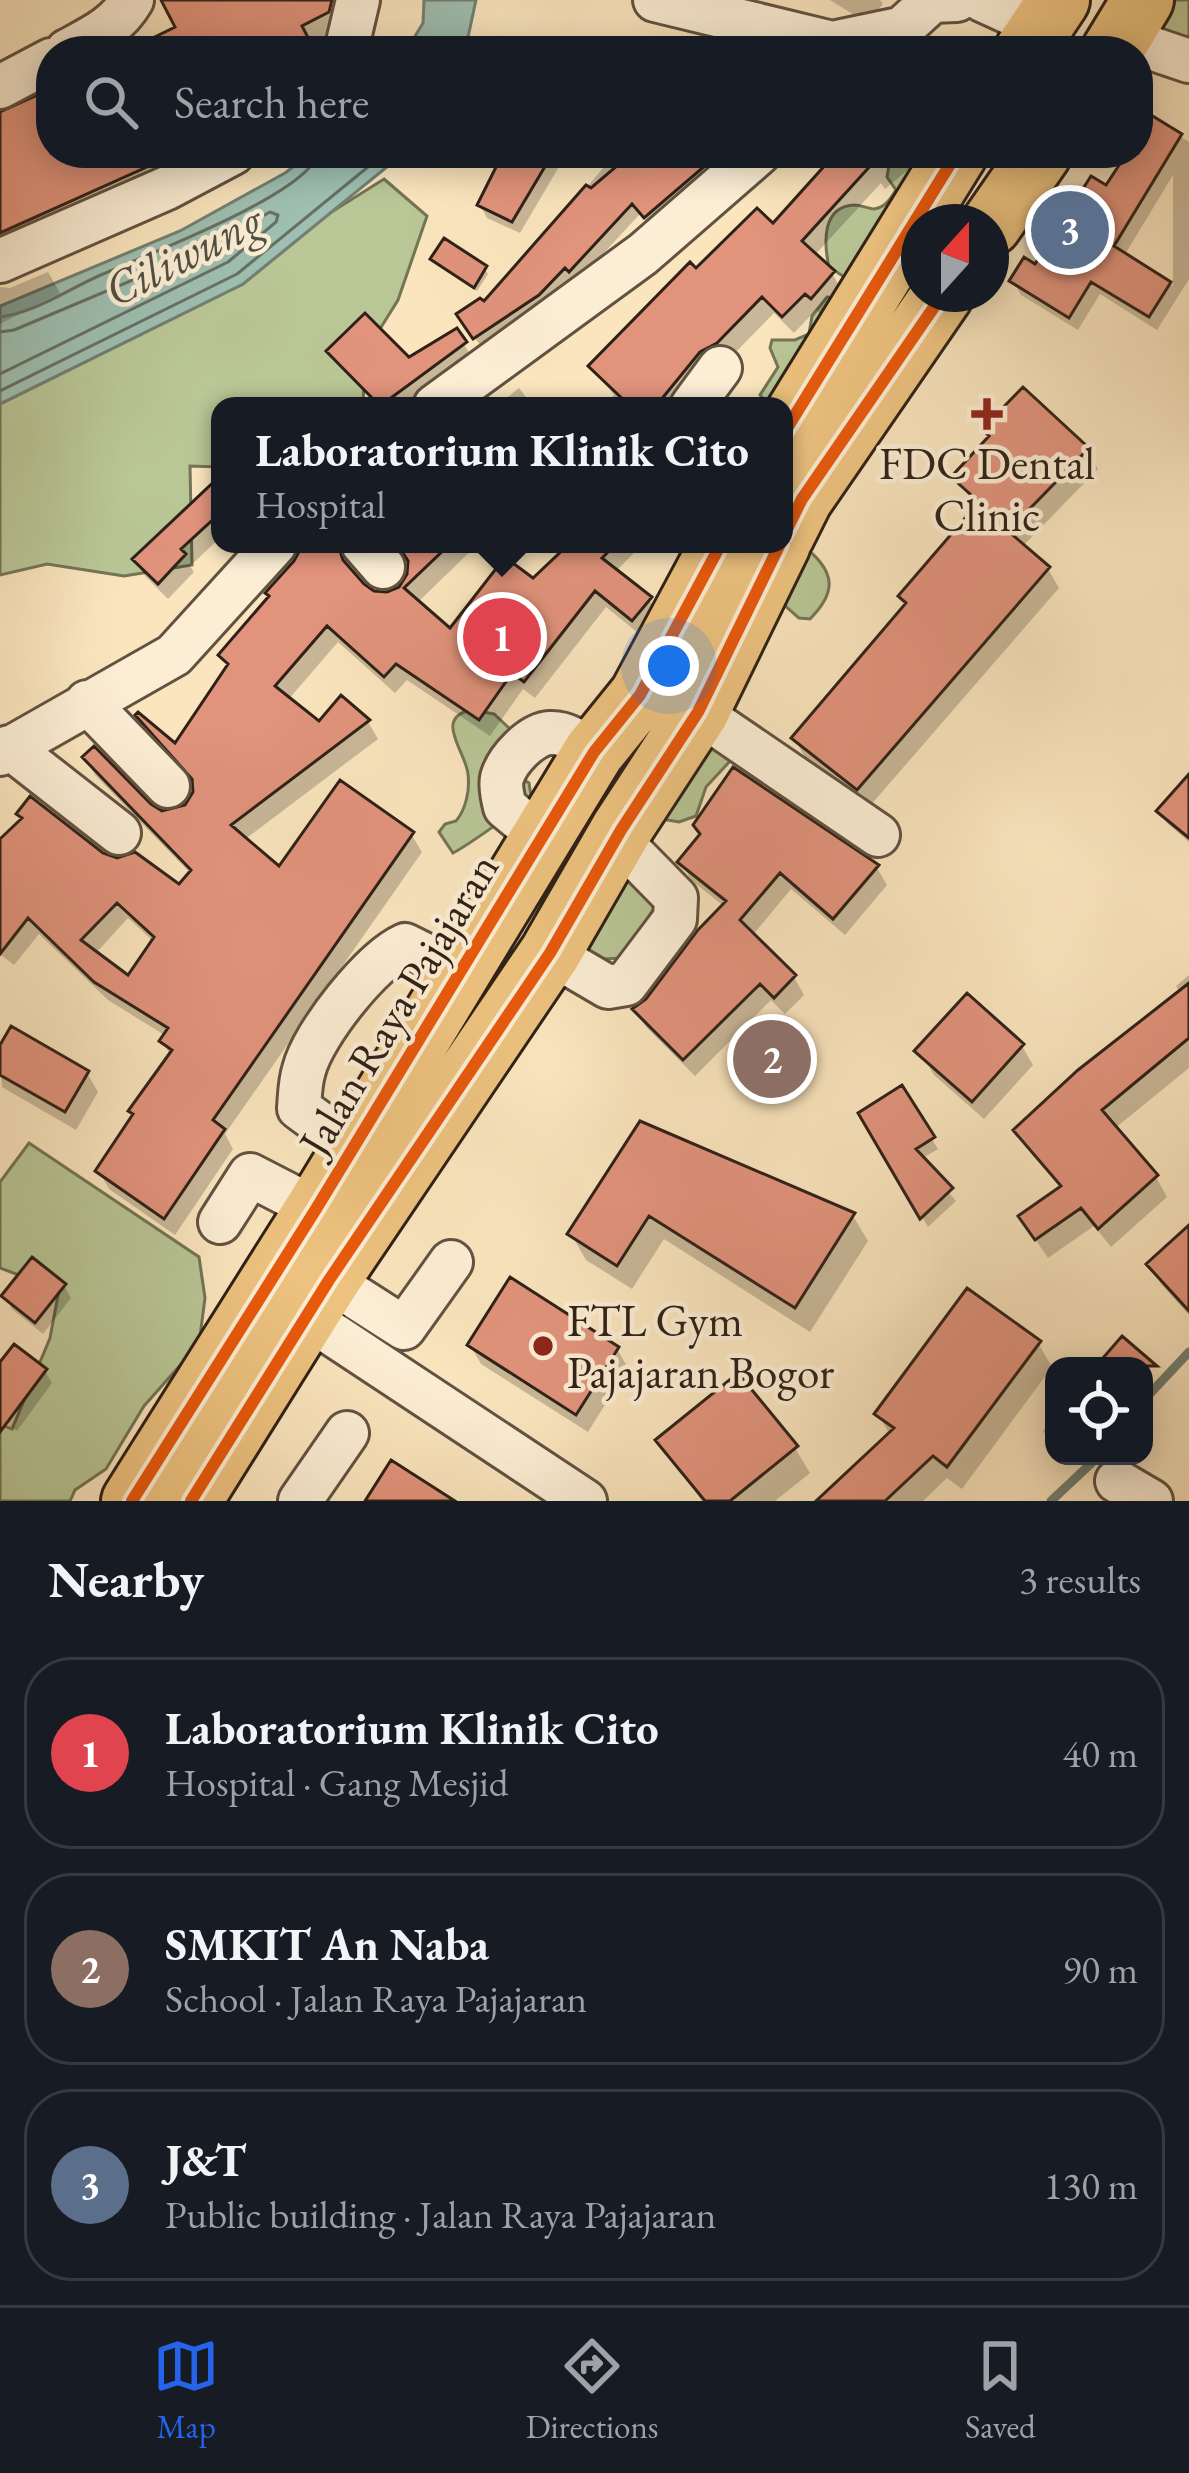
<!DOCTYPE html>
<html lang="en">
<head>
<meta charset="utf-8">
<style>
  body { margin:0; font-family:"EB Garamond",serif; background:#20242c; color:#f1f3f6 }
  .controls { position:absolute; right:36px; bottom:36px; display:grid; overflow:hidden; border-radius:24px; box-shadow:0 6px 30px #0003 }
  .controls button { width:108px; height:108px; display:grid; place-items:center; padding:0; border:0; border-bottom:3px solid #363941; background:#171b24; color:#f1f3f6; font:60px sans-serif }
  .compass { position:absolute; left:901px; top:204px; width:108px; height:108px; border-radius:50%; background:#171b24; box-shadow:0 6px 30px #0003; rotate:21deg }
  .you { position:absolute; left:669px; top:666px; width:42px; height:42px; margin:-30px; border:9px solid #fff; border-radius:50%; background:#1a73e8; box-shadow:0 0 0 18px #1a73e833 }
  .badge { display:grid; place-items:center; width:78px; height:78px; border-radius:50%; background:#2563eb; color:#fff; font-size:39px; font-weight:700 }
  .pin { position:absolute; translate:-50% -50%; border:6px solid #fff; box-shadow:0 3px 12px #0006 }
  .popup { position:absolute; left:211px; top:397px; width:582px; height:156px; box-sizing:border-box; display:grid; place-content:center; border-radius:24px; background:#171b24; filter:drop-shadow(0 3px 9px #0005); font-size:39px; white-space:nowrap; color:#9ea1a6 }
  .popup b { font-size:45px; color:#f1f3f6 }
  .popup::after { content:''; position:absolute; left:50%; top:100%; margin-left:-24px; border:24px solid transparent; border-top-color:#171b24 }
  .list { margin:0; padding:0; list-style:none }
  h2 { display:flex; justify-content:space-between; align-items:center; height:156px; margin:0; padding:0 48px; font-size:51px }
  h2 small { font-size:39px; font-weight:400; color:#9ea1a6 }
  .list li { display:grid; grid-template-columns:78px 1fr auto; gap:36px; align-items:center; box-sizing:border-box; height:192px; margin:0 24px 24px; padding:0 24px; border:3px solid #363941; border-radius:48px }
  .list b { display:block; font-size:45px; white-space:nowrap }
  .list p { margin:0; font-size:39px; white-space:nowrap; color:#9ea1a6 }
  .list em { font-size:39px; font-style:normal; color:#9ea1a6 }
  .icon { flex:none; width:66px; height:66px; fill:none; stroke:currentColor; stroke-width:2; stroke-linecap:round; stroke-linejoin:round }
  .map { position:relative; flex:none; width:1189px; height:1501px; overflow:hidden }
  .search { position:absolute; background:#171b24; box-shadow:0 6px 30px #0003; left:36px; right:36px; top:36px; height:132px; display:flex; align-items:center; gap:30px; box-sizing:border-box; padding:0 42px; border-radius:48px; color:#9ea1a6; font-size:45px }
  .sheet { height:804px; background:#171b24 }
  nav { display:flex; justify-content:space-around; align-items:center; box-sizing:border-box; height:168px; border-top:3px solid #363941; background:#171b24; font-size:33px; color:#9ea1a6 }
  nav a { display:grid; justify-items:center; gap:6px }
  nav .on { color:#2563eb }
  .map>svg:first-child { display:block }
</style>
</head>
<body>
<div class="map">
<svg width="1189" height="1501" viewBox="0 0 1189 1501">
  <rect width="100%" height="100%" fill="#fae5be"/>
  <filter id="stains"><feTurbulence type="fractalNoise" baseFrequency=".00167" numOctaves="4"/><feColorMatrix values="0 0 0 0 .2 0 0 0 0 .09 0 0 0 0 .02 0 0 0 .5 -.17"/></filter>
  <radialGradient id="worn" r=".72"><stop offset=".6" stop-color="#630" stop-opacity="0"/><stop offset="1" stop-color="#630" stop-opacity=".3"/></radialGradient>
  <path fill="#b9c696" stroke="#747456" stroke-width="3" d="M1131 0H1189V42L1179 53Z
    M910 153 927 154 849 280 829 267C824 244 821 206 855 205 860 205 870 209 874 209 885 208 891 198 896 190L887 177 890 160Z
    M384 179 427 216 398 300 365 353 363 406H220V467L190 466 192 565 124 576 47 564 0 575V404L243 284 330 213Z
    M827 297 834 298 769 406 760 395 778 367 770 348 772 340H795L809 334 812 316Z
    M807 549C836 573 836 593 810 619L799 618 782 603Z
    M471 710 494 714 511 730 519 777 529 783 531 796C523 807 468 845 453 853L439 832 445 824 456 821C466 809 470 790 468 774 466 752 433 718 471 710Z
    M675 717 731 760 706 787 696 816 679 822 656 818Z
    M593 846 658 903 620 958 588 960 550 904 554 881Z
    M29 1143 199 1257 205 1298 199 1344 144 1406 106 1469 75 1490 70 1501H0V1424L12 1429 50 1338 59 1290 0 1268V1182Z"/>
  <path fill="#9ebfb1" stroke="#728073" stroke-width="3" d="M424 0H476L465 51H406L423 23Z
    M312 153H404L243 284 0 404V306L180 231 285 173Z"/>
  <path fill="#0003" fill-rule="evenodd" d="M165 0H327L324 2 341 35 315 51H130L179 28Z
    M830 0H880L883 4 867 23Z
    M559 38 574 51H547Z
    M51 90V153H206L0 265V114Z
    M1152 119 1189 142V279L1157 330 1100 294 1078 330 1021 295 1013 281 1036 268 1107 189 1130 153H1138V141ZM1173 175V286L1124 256Z
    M517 153H567L520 233 487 218 480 205Z
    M616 153H741L652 228 640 214 577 282 573 278 546 308 483 349 467 327Z
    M840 153H901L910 168 885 189 881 183 814 256 832 273 842 291 822 315 816 310 794 333 774 313 683 406H603L614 395 592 366 696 272 773 227Z
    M433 259 484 268 488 274 477 291Z
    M48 272 60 293 0 324V287L10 288Z
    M456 332 470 354 401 406H379L330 352 409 361Z
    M519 388 533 406H497Z
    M1087 450 1098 469 1022 547 1048 569 1059 588 869 807 805 757 794 738 907 606 902 596 978 508 955 477Z
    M220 481V538L190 566 194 572 168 599 145 576 135 560Z
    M314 544H341L348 556 346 568 375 595 400 590 410 577V566L393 544H478L417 603 450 633 533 582 573 544H643L615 572 649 599 659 617 643 637 606 607 535 698 523 689 490 736 407 680 395 693 338 642 288 700 320 725 368 722 378 739 244 840 279 871 411 834 422 852 225 1134 233 1149 175 1235 109 1189 99 1171 171 1056 162 1041 166 1036 108 1000 39 934 14 965 0 954V843L102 856 180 888 191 874 95 775 85 758 162 814 187 808 196 785 140 718 176 747 229 668 221 655ZM128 918 154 942 129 979 95 954Z
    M1189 778V842L1167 823 1160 811Z
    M681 862 877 868 887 885 845 935 791 889 752 936 794 977 804 995 785 1014 771 1000 695 1076 646 1027 636 1010 648 1002 725 907 691 880Z
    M1189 975V1068L1114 1129 1156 1177 1167 1197 1111 1247 1094 1226 1048 1258 1033 1236 1062 1189 1017 1131 1180 993 1176 986Z
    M1022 1046 1033 1065 984 1119 934 1075 922 1054Z
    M0 1051 87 1073 98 1092 76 1130 2 1087Z
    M901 1089 938 1149 921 1159 956 1201 928 1227 862 1114Z
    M641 1125 853 1216 868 1241 810 1332 664 1239 632 1289 586 1260 571 1234Z
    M1189 1229V1315L1161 1284 1150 1265Z
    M64 1286 71 1298 43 1334 12 1309 5 1296Z
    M1038 1343 1052 1367 962 1489 947 1478 923 1501H820L890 1435 878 1414Z
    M470 1345 617 1349 628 1368 588 1432 481 1364Z
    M0 1367 45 1371 52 1383 17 1431 0 1419Z
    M1054 1419V1447L1043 1431Z
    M659 1441 795 1448 810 1473 775 1501H702Z"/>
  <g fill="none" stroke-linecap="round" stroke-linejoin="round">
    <path stroke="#667064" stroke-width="3" d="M0 317C35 313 70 288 103 274 141 257 313 192 317 153
      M0 332 14 330 192 255 270 212 278 215 276 222 228 262 0 374
      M0 391 237 274 385 153"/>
    <path stroke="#728073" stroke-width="9" d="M1144 1400 1189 1352
      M1051 1501 1099 1456"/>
  </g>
  <path fill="#e1937c" stroke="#2f2117" stroke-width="3" fill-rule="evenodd" d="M161 0H332L329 12 302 26 315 51H126L175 27Z
    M51 89V153H178L0 233V112Z
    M1151 115 1182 134 1114 246 1171 282 1149 317 1091 282 1069 318 1009 281 1024 257 1035 264 1091 176 1106 185 1127 153H1138V135Z
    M503 153H553L512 222 477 205Z
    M632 153H720L644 218 632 204 569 272 565 268 539 295 473 339 456 314 480 298 484 301 586 185 591 188Z
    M836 153H882L802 241 835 271 811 299 805 294 782 317 762 297 717 343 700 352 656 406H630L588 366 690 262 696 268 757 208 773 223Z
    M444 238 487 266 474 288 430 259Z
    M365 313 409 357 457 328 467 342 380 406 326 351Z
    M1023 387 1089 448 1008 531 1050 567 857 790 791 738 906 603 898 596 979 502 951 477 989 436 982 429Z
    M220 476V513L181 549 186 554 158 584 132 559Z
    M303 544H338L343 560 364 584 374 591 387 592 399 587 407 574 408 561 397 544H450L404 588 450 628 505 557 533 578 569 544H616L602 558 652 597 632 621 595 591 524 682 512 673 479 720 396 664 384 677 327 626 275 686 319 721 341 695 370 720 231 825 279 866 340 780 414 832 213 1120 225 1129 164 1219 95 1171 133 1114 128 1111 172 1050 159 1041 168 1028 94 982 28 918 0 954V839L22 818 16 814 30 796 103 853 117 858 135 852 179 884 191 870 82 757 94 746 151 804 162 811 185 805 193 792 192 779 135 715 138 712 175 743 228 664 218 655 269 596 265 593 294 561ZM117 903 154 937 128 975 81 940Z
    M733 767 879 865 833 919 780 873 740 920 796 975 774 998 760 984 683 1060 632 1009 646 999 697 931 726 901 677 862 700 834 693 825Z
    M1189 774V838L1156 811Z
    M1189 983V1038L1102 1110 1158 1175 1098 1229 1081 1208 1035 1240 1018 1216 1061 1186 1013 1130 1078 1070Z
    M967 993 1024 1044 972 1102 914 1051Z
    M11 1026 89 1071 65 1112 0 1075V1045Z
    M902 1085 935 1137 916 1149 953 1188 920 1219 858 1113Z
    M640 1121 855 1213 795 1308 649 1216 617 1266 567 1234Z
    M1189 1225V1311L1146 1264Z
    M32 1257 66 1284 35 1323 1 1296Z
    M510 1277 619 1347 576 1415 467 1345Z
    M967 1288 1041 1341 947 1467 933 1456 885 1501H816L894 1428 874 1414Z
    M1122 1336 1157 1366H1096Z
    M14 1344 47 1369 0 1432V1362Z
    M738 1373 798 1446 730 1501H705L655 1440Z
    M391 1460 455 1501H365Z"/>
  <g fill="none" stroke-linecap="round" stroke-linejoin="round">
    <g stroke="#625241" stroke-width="48">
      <path id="minor" d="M655 0 832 43 904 28
        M982 0 1041 27
        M1121 38 1189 61
        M885 44 932 1 957 0
        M67 51C93 37 117 26 132 0
        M346 51 358 0
        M0 87 51 60
        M0 261 167 188 233 153
        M435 406 643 254 759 153
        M692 406 720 368
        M363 544 383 567
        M87 702 168 786
        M676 705 698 712 878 835
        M9 747 119 833
        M0 754 174 655 275 544
        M541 837 505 807C503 799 500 786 502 778 507 760 531 734 550 733 566 732 581 743 594 752
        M550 953 608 987 626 984 675 919 676 898 620 841 621 830
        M352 1147 299 1108C300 1096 300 1082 304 1070 313 1034 372 960 405 945L459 972
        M220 1222 250 1175 316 1209
        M329 1280 404 1328 451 1262
        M308 1318 585 1501
        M1117 1481 1151 1501
        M300 1501 347 1433"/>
    </g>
    <g stroke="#2f2117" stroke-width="66">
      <path id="highway" d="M1025 51 1059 0
        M1112 51 1143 0
        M991 225 1041 153
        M784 433 957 153
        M784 535 802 499 943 294
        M132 1501 316 1209 594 752 640 695 721 544
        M191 1501 329 1280 550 953 621 830 698 712 780 544"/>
    </g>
    <use href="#minor" stroke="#fceed5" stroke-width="42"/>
    <use href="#highway" stroke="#edc27f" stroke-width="60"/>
    <g stroke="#fceed5" stroke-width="20">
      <path id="cycleway" d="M784 433 957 153
        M784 535 802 499 943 294
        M132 1501 316 1209 594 752 640 695 721 544
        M191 1501 329 1280 550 953 621 830 698 712 780 544"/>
    </g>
    <use href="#cycleway" stroke="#e8590c" stroke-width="12"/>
  </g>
  <g fill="#8f2418" stroke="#fceed5" stroke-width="4.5">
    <path d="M981 396h12v12h12v12h-12v12h-12v-12h-12v-12h12z"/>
    <circle cx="543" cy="1346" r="12"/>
  </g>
  <g text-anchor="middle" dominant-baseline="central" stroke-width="9" stroke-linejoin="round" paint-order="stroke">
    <g font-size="45" fill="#2f2117" stroke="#fceed5">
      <text x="987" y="463">FDC Dental<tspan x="987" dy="52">Clinic</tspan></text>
      <text x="567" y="1320" text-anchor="start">FTL Gym<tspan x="567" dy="52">Pajajaran Bogor</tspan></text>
    </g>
    <g font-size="45" fill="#2f2117" stroke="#fceed5">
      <text transform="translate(398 1004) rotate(-59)">Jalan Raya Pajajaran</text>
    </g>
    <g font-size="48" font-style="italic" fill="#505045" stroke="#fceed5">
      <text transform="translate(183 254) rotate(-27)">Ciliwung</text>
    </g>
  </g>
  <rect width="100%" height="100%" filter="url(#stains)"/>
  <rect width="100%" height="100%" fill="url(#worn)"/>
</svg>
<div class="controls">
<button><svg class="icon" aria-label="locate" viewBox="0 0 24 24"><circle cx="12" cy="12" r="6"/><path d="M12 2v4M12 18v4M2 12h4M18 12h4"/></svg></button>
</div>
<svg class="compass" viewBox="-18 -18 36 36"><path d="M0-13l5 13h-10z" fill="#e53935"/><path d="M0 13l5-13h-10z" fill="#9ea1a6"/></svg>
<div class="you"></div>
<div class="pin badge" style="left:502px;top:637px;background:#e0444e">1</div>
<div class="popup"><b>Laboratorium Klinik Cito</b>Hospital</div>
<div class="pin badge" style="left:772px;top:1059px;background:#8d6e63">2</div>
<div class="pin badge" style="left:1070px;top:230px;background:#5c6f8a">3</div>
<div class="search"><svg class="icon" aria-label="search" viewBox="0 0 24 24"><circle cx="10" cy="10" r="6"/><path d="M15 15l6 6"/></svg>Search here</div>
</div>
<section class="sheet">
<h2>Nearby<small>3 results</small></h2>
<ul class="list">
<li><span class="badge" style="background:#e0444e">1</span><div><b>Laboratorium Klinik Cito</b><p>Hospital · Gang Mesjid</p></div><em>40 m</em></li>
<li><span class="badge" style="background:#8d6e63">2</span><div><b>SMKIT An Naba</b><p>School · Jalan Raya Pajajaran</p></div><em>90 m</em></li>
<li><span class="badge" style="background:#5c6f8a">3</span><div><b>J&amp;T</b><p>Public building · Jalan Raya Pajajaran</p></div><em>130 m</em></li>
</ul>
</section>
<nav>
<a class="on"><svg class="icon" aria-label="map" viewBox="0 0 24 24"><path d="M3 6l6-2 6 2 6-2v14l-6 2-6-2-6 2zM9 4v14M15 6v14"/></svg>Map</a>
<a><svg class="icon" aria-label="directions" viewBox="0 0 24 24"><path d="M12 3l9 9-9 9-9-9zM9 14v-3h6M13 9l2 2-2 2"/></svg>Directions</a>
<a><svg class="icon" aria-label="saved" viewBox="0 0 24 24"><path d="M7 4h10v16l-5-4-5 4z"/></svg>Saved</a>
</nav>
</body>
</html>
